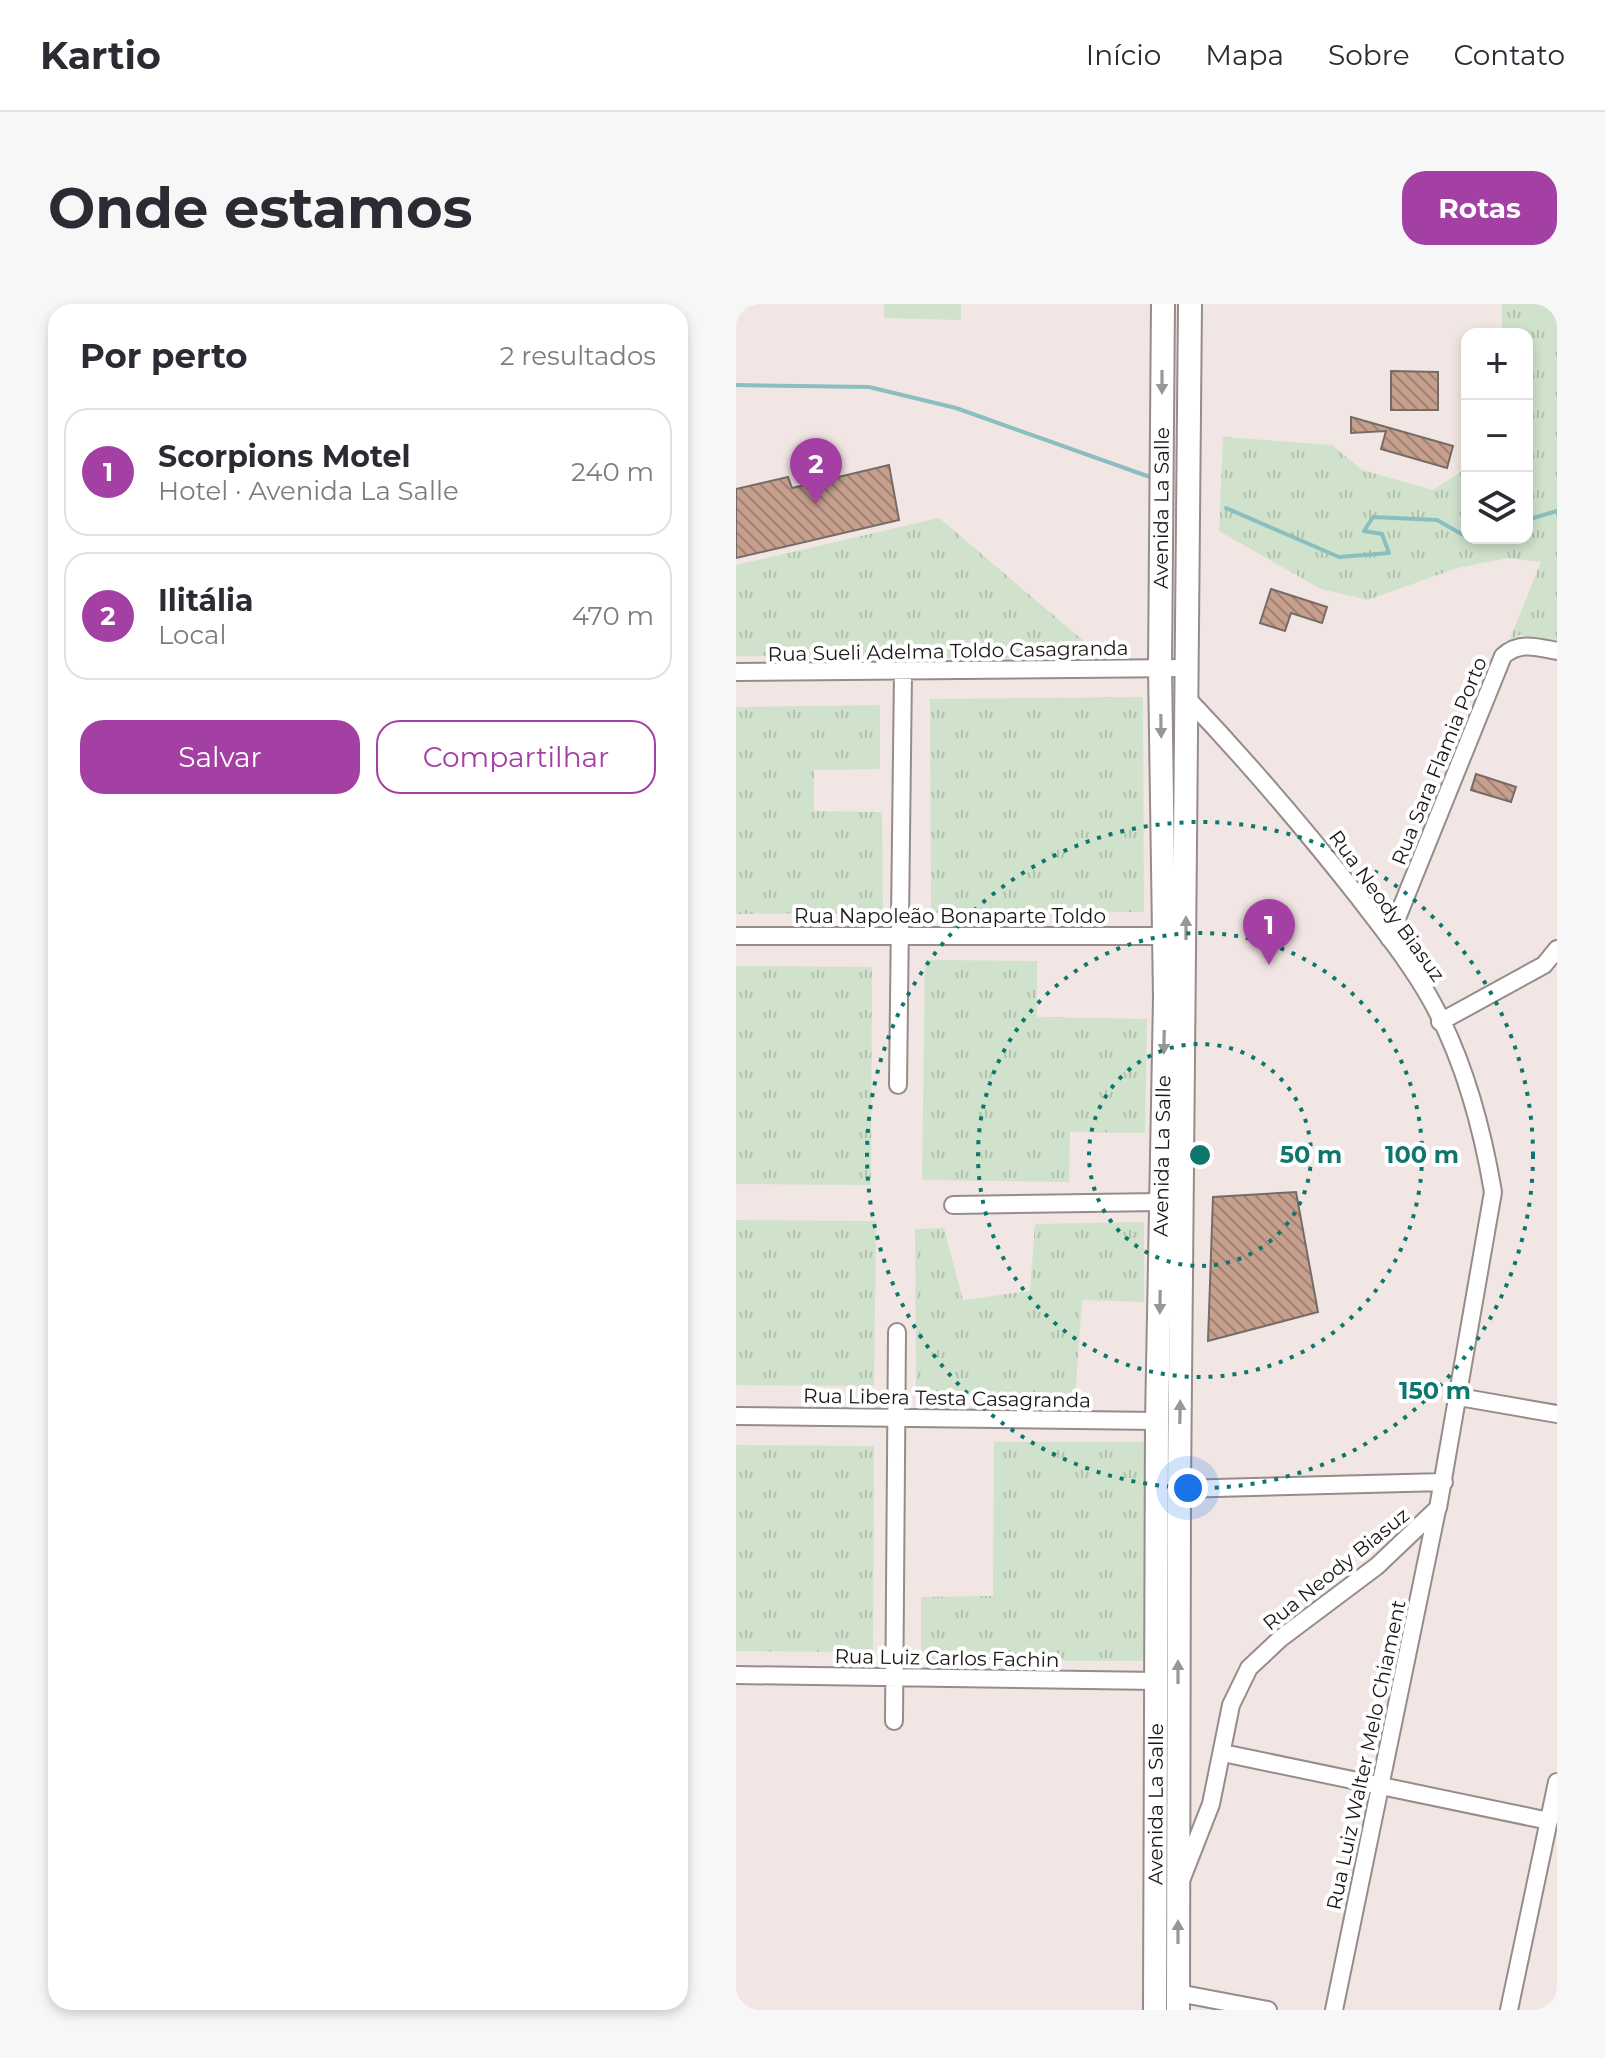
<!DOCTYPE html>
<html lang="pt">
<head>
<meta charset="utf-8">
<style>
  body { margin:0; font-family:Montserrat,sans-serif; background:#f7f7f7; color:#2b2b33 }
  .controls { position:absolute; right:24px; top:24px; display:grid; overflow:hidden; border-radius:16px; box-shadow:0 4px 12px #0003 }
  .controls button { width:72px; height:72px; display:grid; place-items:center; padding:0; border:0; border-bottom:2px solid #e1e1e2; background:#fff; color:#2b2b33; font:40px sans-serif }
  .you { position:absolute; left:452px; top:1184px; width:28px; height:28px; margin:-20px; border:6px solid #fff; border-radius:50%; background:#1a73e8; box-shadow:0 0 0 12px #1a73e833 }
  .badge { display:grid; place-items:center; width:52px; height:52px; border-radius:50%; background:#a43fa3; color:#fff; font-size:26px; font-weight:700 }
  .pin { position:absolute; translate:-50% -66px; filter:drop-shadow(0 2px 4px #0008) }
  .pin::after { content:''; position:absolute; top:42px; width:28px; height:24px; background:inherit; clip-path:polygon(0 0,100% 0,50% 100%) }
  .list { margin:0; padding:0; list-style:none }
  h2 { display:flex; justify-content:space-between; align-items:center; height:104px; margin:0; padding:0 32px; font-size:34px }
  h2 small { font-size:26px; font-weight:400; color:#7c7c81 }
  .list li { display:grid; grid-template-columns:52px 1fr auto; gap:24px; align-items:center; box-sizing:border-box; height:128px; margin:0 16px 16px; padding:0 16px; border:2px solid #e1e1e2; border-radius:24px }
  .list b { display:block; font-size:30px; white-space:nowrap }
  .list p { margin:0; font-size:26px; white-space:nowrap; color:#7c7c81 }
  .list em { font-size:26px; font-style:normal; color:#7c7c81 }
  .actions { display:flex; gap:16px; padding:24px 32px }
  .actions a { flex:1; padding:18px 0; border:2px solid #a43fa3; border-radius:24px; text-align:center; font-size:28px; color:#a43fa3 }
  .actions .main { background:#a43fa3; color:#fff }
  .icon { flex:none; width:44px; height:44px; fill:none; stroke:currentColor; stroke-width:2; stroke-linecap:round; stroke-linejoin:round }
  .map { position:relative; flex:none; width:821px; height:1706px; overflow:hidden; border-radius:24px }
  header { display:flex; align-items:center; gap:48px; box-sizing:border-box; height:112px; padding:0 40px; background:#fff; border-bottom:2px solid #e1e1e2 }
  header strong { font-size:38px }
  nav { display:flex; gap:44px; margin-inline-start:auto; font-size:28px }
  .intro { display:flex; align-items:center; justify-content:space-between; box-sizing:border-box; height:192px; padding:0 48px }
  h1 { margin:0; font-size:56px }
  .button { padding:20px 36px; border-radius:24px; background:#a43fa3; color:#fff; font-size:28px; font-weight:700 }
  main { display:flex; gap:48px; padding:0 48px }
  aside { flex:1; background:#fff; border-radius:24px; box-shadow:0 4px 12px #0003 }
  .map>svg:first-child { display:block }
</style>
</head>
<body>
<header>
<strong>Kartio</strong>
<nav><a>Início</a><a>Mapa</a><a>Sobre</a><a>Contato</a></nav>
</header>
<div class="intro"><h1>Onde estamos</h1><a class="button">Rotas</a></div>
<main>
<aside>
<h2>Por perto<small>2 resultados</small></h2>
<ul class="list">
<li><span class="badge">1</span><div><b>Scorpions Motel</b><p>Hotel · Avenida La Salle</p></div><em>240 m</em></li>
<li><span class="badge">2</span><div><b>Ilitália</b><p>Local</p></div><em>470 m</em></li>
</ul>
<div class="actions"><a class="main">Salvar</a><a>Compartilhar</a></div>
</aside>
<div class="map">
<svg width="821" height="1706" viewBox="0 0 821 1706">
  <defs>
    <pattern id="grass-tufts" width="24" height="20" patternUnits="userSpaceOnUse" patternTransform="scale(2)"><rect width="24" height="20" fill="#d0e2cb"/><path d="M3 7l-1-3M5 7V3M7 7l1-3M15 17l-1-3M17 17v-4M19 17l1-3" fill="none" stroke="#b2c1ae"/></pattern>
    <pattern id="building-back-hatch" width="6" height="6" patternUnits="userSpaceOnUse" patternTransform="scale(2)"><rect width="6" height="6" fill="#c69f8d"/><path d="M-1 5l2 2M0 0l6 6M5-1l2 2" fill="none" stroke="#a08172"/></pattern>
  </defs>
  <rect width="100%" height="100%" fill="#f1e6e3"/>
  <path fill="url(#grass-tufts)" d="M766 0H821V338L784 331 774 335 805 258 772 254 721 264 632 296 585 285 483 227 487 133 596 141 626 166 697 186 731 164V234H791V30H766Z
    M203 214 369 355 0 352V261Z
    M407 393 408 608 195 609 194 395Z
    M144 401V465L78 466V507L146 508 147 609 0 610V403Z
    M189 656 301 657V713L411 715 409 829 334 828 333 878 186 876Z
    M0 662 136 663 135 881 0 880Z
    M0 916 140 917 138 1082 0 1081Z
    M408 918V998L346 996 339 1094 180 1090 179 925 208 924 227 996 294 987 299 920Z
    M258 1138H408V1357H185V1293L257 1292Z
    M0 1141 138 1142 137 1348 0 1347Z"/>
  <path fill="#d0e2cb" d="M148 0H225V16L148 14Z"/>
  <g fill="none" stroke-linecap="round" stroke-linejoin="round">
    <path stroke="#8abec0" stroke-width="4" d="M0 81 133 83 220 104 414 173
      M490 204 603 253 653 249 646 230 628 227 637 213 701 216 731 233
      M791 216 821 207
      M733 234H742"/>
  </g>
  <path fill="url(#building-back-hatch)" stroke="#756c68" stroke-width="2" d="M655 67 702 68V106H655Z
    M615 113 717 142 711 164 645 145 650 127 615 129Z
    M153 161 163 216 0 254V185L52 173 56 184Z
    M535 285 591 303 586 319 555 309 549 327 524 319Z
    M740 470 780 483 775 498 735 486Z
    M560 888 582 1008 472 1037 477 893Z"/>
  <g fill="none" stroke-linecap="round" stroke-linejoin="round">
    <g stroke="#968c89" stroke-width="20">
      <path id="street" d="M0 368 449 364
        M0 632H429
        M653 634 767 352C783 337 801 343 821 347
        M704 718 808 661 821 645
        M162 781 167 368
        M217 901 425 898
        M723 1093 821 1110
        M0 1112 421 1117
        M443 1185 708 1178
        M0 1371 422 1377
        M158 1417 161 1028
        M487 1449 813 1517
        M446 1574 475 1500 495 1401 513 1364 545 1334 641 1262 702 1204 757 888C746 823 728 756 696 698 676 661 648 627 623 594 568 524 510 456 449 392
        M442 1689 532 1706
        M598 1706 701 1206
        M773 1706 821 1478"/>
    </g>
    <g stroke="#968c89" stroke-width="26">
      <g id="secondary">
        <path id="s1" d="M419 1706 421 1117 429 694 424 364 427 0"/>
        <path d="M442 1706 443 1185 454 0"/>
      </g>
    </g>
    <use href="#street" stroke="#fff" stroke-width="16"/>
    <use href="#secondary" stroke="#fff" stroke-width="22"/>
  </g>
  <defs><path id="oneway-solid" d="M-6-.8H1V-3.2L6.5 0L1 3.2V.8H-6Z" transform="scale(2)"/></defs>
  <g fill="#989796">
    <use href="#oneway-solid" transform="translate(426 78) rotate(90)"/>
    <use href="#oneway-solid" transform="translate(425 422) rotate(89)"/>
    <use href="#oneway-solid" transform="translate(450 624) rotate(-90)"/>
    <use href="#oneway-solid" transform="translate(428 738) rotate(91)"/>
    <use href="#oneway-solid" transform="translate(424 998) rotate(91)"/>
    <use href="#oneway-solid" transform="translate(444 1108) rotate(-89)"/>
    <use href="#oneway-solid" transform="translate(442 1368) rotate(-90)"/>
    <use href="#oneway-solid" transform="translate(442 1628) rotate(-90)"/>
  </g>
  <g fill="none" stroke="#0f766e" stroke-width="4" stroke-dasharray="4 8">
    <circle cx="464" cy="851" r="111"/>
    <circle cx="464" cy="851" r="222"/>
    <circle cx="464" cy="851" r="333"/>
  </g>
  <g text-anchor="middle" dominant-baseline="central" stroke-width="8" stroke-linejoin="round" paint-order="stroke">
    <g font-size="20" fill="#1b1716" stroke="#fff">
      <text stroke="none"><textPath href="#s1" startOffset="1502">Avenida La Salle</textPath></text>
      <text transform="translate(212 347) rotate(-1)">Rua Sueli Adelma Toldo Casagranda</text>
      <text transform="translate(703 457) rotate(-68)">Rua Sara Flamia Porto</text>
      <text transform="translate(651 602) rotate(54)">Rua Neody Biasuz</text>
      <text x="214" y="612">Rua Napoleão Bonaparte Toldo</text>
      <text stroke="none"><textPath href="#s1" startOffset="854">Avenida La Salle</textPath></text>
      <text transform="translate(211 1094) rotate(1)">Rua Libera Testa Casagranda</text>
      <text transform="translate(600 1265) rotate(-39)">Rua Neody Biasuz</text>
      <text transform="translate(211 1354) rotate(1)">Rua Luiz Carlos Fachin</text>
      <text transform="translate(630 1451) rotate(-78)">Rua Luiz Walter Melo Chiament</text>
      <text stroke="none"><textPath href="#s1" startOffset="206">Avenida La Salle</textPath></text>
    </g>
  </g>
  <circle cx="464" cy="851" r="12" fill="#0f766e" stroke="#fff" stroke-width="4"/>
  <g font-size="24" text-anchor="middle" font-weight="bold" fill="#0f766e" stroke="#fff" stroke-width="8" stroke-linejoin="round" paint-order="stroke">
    <text x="575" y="859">50 m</text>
    <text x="686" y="859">100 m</text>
    <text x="699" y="1095">150 m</text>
  </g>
</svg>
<div class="controls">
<button>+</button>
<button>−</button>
<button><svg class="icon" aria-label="layers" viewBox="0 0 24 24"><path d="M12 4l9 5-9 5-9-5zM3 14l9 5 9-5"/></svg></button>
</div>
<div class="you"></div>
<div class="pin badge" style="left:533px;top:661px">1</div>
<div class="pin badge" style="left:80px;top:200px">2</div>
</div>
</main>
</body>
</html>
